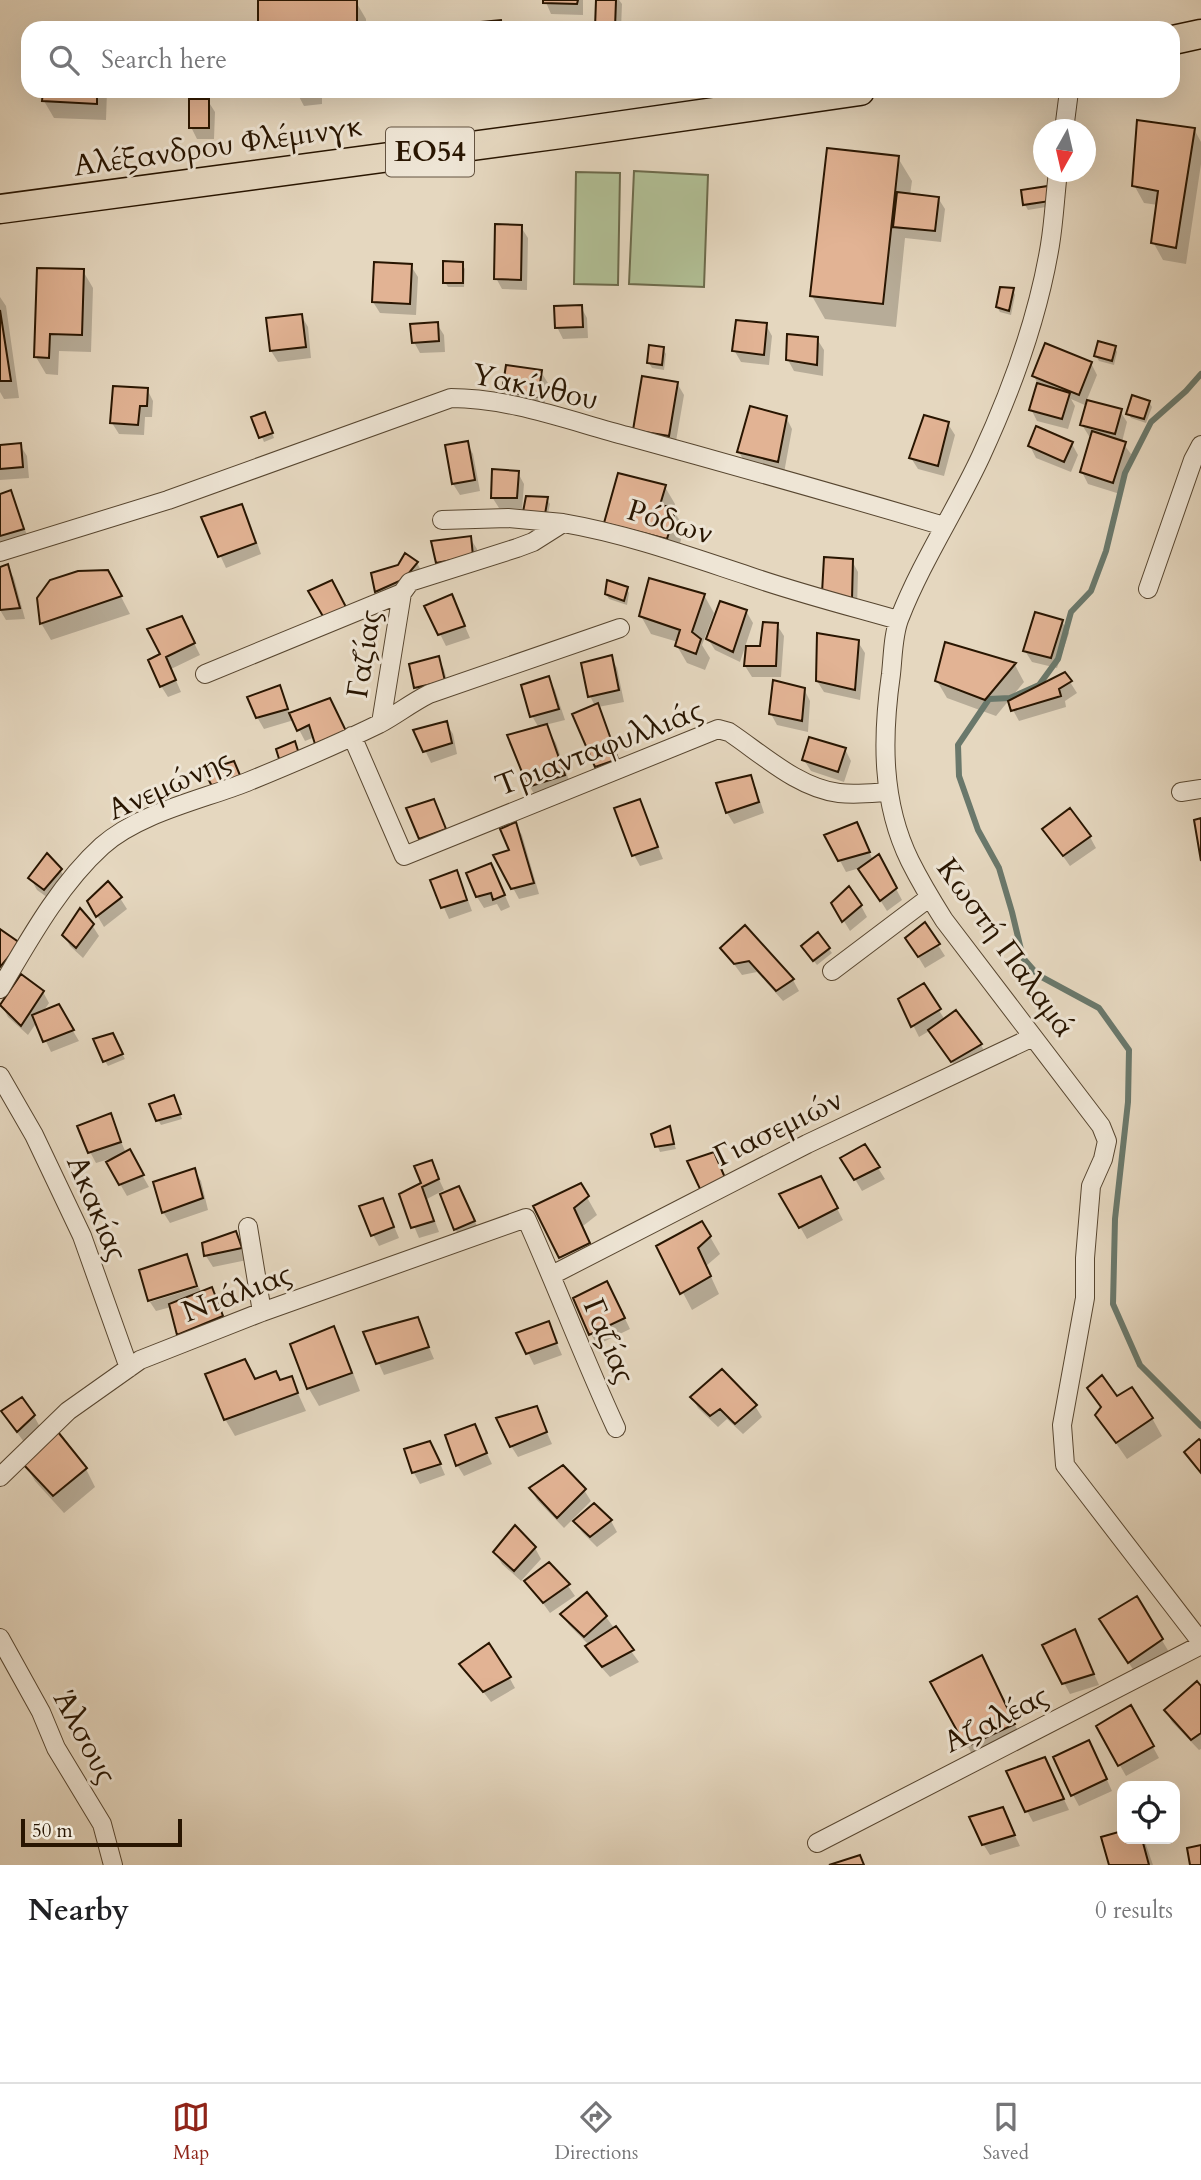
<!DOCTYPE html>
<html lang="en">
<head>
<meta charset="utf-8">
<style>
  body { margin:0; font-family:Cardo,serif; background:#f2f2f2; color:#202124 }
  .controls { position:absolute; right:21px; bottom:21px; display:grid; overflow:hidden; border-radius:14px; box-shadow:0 7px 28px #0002 }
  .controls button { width:63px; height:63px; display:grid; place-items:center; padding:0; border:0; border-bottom:2px solid #e0e0e0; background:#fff; color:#202124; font:35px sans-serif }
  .compass { position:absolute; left:1033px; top:119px; width:63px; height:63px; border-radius:50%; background:#fff; box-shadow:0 7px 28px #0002; rotate:188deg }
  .scale { position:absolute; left:21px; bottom:18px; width:161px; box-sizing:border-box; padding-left:7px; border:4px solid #281501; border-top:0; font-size:19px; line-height:24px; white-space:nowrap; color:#281501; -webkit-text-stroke:5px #eee5d5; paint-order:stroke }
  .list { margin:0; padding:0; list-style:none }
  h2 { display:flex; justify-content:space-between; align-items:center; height:91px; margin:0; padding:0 28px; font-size:30px }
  h2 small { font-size:23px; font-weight:400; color:#757577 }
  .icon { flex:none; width:38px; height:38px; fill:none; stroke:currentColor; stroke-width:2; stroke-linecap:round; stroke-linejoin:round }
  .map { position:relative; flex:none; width:1201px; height:1865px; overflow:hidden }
  .search { position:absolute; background:#fff; box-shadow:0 7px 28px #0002; left:21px; right:21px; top:21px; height:77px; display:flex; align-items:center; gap:18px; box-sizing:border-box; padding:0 24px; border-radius:21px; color:#757577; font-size:26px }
  .sheet { height:217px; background:#fff }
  nav { display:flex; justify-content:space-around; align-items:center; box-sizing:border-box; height:98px; border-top:2px solid #e0e0e0; background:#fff; font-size:19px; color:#757577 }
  nav a { display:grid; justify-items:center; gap:4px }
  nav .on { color:#8f2418 }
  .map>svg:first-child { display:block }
</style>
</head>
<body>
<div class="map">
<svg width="1201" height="1865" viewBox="0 0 1201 1865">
  <rect width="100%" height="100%" fill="#e5d7bf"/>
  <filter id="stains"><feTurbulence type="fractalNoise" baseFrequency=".00286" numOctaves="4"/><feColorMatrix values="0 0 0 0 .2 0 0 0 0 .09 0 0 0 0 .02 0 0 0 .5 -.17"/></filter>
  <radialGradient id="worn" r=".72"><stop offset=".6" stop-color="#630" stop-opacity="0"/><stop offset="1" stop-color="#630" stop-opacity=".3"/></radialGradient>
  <path fill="#b1bf95" stroke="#6c6a4b" stroke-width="2" d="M634 171 708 175 704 287 629 284Z
    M576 172 620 173 618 285 574 284Z"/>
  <path fill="#0003" d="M260 0 356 2 366 19V28H263L260 23Z
    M545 0H583V15L551 14Z
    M598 0H619L622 4 621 28H596Z
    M44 91H107L106 120 54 118 44 101Z
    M296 91H325V97H322V104L304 106Z
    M346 91H370V92L348 95Z
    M208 101 215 112 214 139H197L191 127Z
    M1194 129 1201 142V164L1186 264 1163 260 1153 242 1158 205 1144 203 1134 185Z
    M898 158 912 181 910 195 938 198 945 209 941 242 905 238 896 327 825 319 812 296Z
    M1047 188 1052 206 1028 210 1025 205Z
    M521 227 528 238 527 290 502 289 496 278Z
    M462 264 465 269 464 287H448L445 282Z
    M411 266 418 277 416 315 380 313 373 302Z
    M83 271 93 288 91 352 59 351 58 375 46 374 36 357Z
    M1013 290 1015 295 1011 315 1000 312 997 307Z
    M0 297 6 306 19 398 4 399 0 392Z
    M581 307 587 318 588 338 563 339 557 327Z
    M301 315 308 327 311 358 278 362 271 351Z
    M437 324 444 335 445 352 420 353 414 342Z
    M766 325 772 336 769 365 741 362 734 350Z
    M817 339 824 350 823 376 794 371 788 360Z
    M1115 347 1117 352 1114 365 1099 361 1096 356Z
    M663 349 666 354 664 370 652 368 649 363Z
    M1091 363 1097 375 1086 402 1120 411 1127 422 1122 442 1131 454 1120 494 1088 484 1082 472 1092 437 1089 436 1082 425 1087 406 1071 399 1075 406 1068 429 1037 421 1031 409 1038 384 1034 376Z
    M541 372 548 383 544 407 510 402 504 391Z
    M677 383 684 395 675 447 635 429Z
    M147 389 153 401 152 417H145L144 435 119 434 112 423Z
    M1149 402 1152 407 1146 423 1131 418 1128 413Z
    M786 417 792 429 784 473 745 463 739 452Z
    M254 418 267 419 274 438 264 442Z
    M948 424 955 435 944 476 918 469 911 458Z
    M467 443 473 454 480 491 460 495 453 484Z
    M1072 444 1078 455 1071 472 1036 458 1030 446Z
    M20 445 27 456 29 478 0 480V446Z
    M518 473 524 484 522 509 499 508 492 497Z
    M665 487 675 504 673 510 684 527 677 556 616 540Z
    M10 492 16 504 29 541 0 549V496Z
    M527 498 547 499 550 504 547 518Z
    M242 506 248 517 261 554 226 568 203 518Z
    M470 538 477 549 479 567 444 573 438 562Z
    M852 561 858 572 857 609 830 604Z
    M417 563 423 574 383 602 377 592 373 574Z
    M7 566 14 578 25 619 6 620 0 610V569Z
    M626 588 629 593 627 605 609 599 606 594Z
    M117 589 130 614 51 640 41 623Z
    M704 595 714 613 702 645 710 658 705 670 687 663 677 646 678 642 651 634 641 616Z
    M457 608 470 638 446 646 440 634Z
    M746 611 753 623 740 662 715 650 708 639Z
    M1062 622 1069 633 1057 668 1032 662 1025 651Z
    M777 625 784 636 781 677H752L745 666 762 647Z
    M187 629 200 655 171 669 181 692 168 697 161 686 163 655Z
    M858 642 865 653 860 700 824 692 817 681Z
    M946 644 1015 665 1024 682 996 716 947 698 937 681Z
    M611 657 617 668 624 702 598 707 623 771 603 778 596 767 595 706 590 696Z
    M438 658 444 669 450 692 422 699 416 688 411 665Z
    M548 678 555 690 565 720 545 725 556 743 573 792 540 804 530 787 510 736 539 728 532 716Z
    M1070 682 1077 693 1065 701 1066 707 1019 721 1013 710Z
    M279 687 291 715 329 701 315 737 305 741 294 720 264 729 257 717Z
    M804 689 810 701 808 732 777 725 771 714Z
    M446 723 453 734 457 754 431 763 416 731Z
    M845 749 851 761 844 782 811 771 804 760Z
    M750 777 756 788 764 813 734 824 727 813 718 784Z
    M433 801 451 840 427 849 421 838Z
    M639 801 663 859 640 866 634 855Z
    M515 824 522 835 539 894 519 899 513 888Z
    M1044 830 1090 837 1096 848 1070 866Z
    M863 835 873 861 879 857 902 900 887 911 860 868 846 872 827 836Z
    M60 870 67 881 51 900 37 890 31 879Z
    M456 872 462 884 472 911 449 919 432 881Z
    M497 877 510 907 501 911 497 904 484 908 477 897Z
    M120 898 127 909 104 927 89 902Z
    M833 903 861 906 867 917 850 931Z
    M92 925 99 936 83 958 70 946 64 935Z
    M925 925 945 956 925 968 914 950Z
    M745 928 793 980 799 991 783 1001 757 972 742 975 722 948Z
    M829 949 832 953 817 965 806 951Z
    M923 985 945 1020 981 1045 987 1056 959 1073 931 1030 919 1037 900 999Z
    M43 992 49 1003 43 1012 58 1006 79 1041 51 1052 37 1022 28 1035 8 1017 2 1006Z
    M112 1035 125 1059 108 1066 105 1061Z
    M176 1102 182 1119 161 1125 158 1120Z
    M110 1116 126 1153 129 1152 149 1187 127 1196 108 1163 116 1157 96 1163 90 1152Z
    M669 1128 676 1149 660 1152 653 1135Z
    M864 1146 885 1179 862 1191 843 1159Z
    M431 1162 444 1190 427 1199 439 1232 419 1238 401 1195 424 1184Z
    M194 1170 201 1181 208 1210 170 1223 163 1212Z
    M580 1185 597 1215 583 1226 590 1241 560 1256Z
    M459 1188 480 1232 462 1240 455 1229Z
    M827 1189 843 1220 807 1239 782 1195Z
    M388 1212 399 1238 379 1246 373 1235Z
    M702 1223 720 1254 706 1266 719 1294 692 1310 659 1247Z
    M235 1233 247 1260 213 1267 206 1256 204 1244Z
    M591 1244 599 1261 570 1275 561 1259Z
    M199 1287 201 1293 211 1289 228 1328 185 1345 178 1334 171 1307 156 1311 150 1302Z
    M613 1294 630 1329 597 1345 591 1334Z
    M417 1319 434 1359 384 1375 365 1333Z
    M548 1323 562 1355 534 1365 528 1353Z
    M333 1329 343 1346 360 1391 319 1406 309 1389 293 1345Z
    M291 1378 306 1411 235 1436 225 1419 256 1380 281 1382Z
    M1089 1388 1152 1418 1162 1436 1127 1459 1097 1416 1101 1409Z
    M692 1397 755 1406 762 1417 743 1434 727 1419 718 1427 698 1408Z
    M536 1408 552 1444 518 1457 511 1446Z
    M34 1416 40 1427 24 1442 10 1423Z
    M474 1426 492 1464 464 1476 457 1465Z
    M58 1434 86 1469 95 1487 64 1513 35 1481 25 1464Z
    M406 1450 436 1454 445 1475 420 1484 414 1473Z
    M531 1489 584 1490 591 1501 564 1528 537 1500Z
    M594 1505 611 1521 617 1532 597 1547 582 1532 575 1521Z
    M535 1548 541 1559 521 1581 502 1564 495 1552Z
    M548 1564 568 1586 575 1596 550 1613 527 1581Z
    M1137 1599 1172 1657 1139 1679 1112 1636Z
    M562 1614 606 1617 639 1662 610 1677 593 1658 587 1647 589 1645 569 1625Z
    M1080 1642 1099 1685 1070 1694 1064 1683Z
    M462 1664 509 1677 515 1688 491 1702Z
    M1201 1689V1749L1199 1750 1172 1722 1166 1711Z
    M1131 1707 1159 1758 1126 1776 1098 1727Z
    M1015 1725 1023 1741 977 1763 968 1747Z
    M1095 1753 1112 1791 1079 1806 1073 1795Z
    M1045 1759 1069 1810 1033 1822 1027 1811Z
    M1002 1809 1020 1846 990 1855 983 1844Z
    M1122 1833V1839H1144L1153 1865H1111L1104 1838Z"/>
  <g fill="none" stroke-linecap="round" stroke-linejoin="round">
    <path stroke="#6a786b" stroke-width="6" d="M1201 374 1186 391 1151 422 1125 473 1106 551 1091 591 1071 612 1058 659 1039 685 1010 698 989 699 958 745 959 776 978 830 999 868 1012 912 1023 958 1038 975 1099 1008 1129 1050 1128 1102 1115 1219 1113 1304 1140 1365 1201 1426"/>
  </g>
  <path fill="#e2b394" stroke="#281501" stroke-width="2" d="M258 0H357V23L258 24Z
    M543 0H578L577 4 543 3Z
    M596 0H616L615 28H595Z
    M501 20 502 28H460V24Z
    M43 91H97V104L42 101Z
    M189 99H209V128H189Z
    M1137 120 1195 128 1176 248 1151 243 1158 191 1132 186Z
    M827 148 899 156 883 304 810 296Z
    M1048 186 1050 201 1023 205 1021 190Z
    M897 192 939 197 935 231 893 227Z
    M495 224 522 225 521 280 494 279Z
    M443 261 463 262V283H443Z
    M374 262 412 264 410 304 372 302Z
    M37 268 84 269 82 335 50 334 49 358 34 357Z
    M1000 287 1014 288 1009 311 996 307Z
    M582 305 583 327 555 328 554 306Z
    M0 310 11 381H0Z
    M302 314 306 347 270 351 266 318Z
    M736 320 767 323 764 355 732 351Z
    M438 322 439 341 412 343 410 324Z
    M787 334 818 337 817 365 786 360Z
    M1098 341 1116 346 1112 361 1094 356Z
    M1045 343 1092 362 1079 395 1032 376Z
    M649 345 664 347 662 365 647 363Z
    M506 365 542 370 538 397 502 391Z
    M642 376 678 382 669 436 633 430Z
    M1037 383 1070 393 1062 419 1029 410Z
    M113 386 148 388 147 406H140L138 425 110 423Z
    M1132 395 1150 401 1144 419 1126 414Z
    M1087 400 1122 409 1115 434 1080 425Z
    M750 406 787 416 778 462 737 452Z
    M265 412 273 433 259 438 251 417Z
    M924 415 949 422 938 466 909 458Z
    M1036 426 1073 442 1064 462 1028 446Z
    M1092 431 1126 442 1113 483 1080 472Z
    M468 441 475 480 452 484 445 445Z
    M21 443 23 467 0 469V445Z
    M492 469 519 471 517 498H491Z
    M618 473 666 485 660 505 676 508 667 539 604 523Z
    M11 490 24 529 0 536V494Z
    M526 496 548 497 545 514 523 512Z
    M242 504 256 543 218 557 201 517Z
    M471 536 473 556 436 563 431 541Z
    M405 553 418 562 404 579 375 592 371 573 398 565Z
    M824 557 853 559 852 599 822 593Z
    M8 564 20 608 0 610V567Z
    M108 570 122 596 40 624 37 598 50 580 78 571Z
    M649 578 705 594 692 632 701 639 696 654 675 646 680 630 639 616Z
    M332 580 347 609 324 618 308 591Z
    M607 580 628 587 624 601 605 594Z
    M452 594 465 626 438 635 424 606Z
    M720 601 747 610 733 652 706 639Z
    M1035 612 1063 620 1051 658 1023 651Z
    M182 616 195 643 166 657 176 680 160 687 148 660 160 654 147 629Z
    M763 622 778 623 776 666H744L746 646H760Z
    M817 633 859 640 855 690 816 681Z
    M945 642 1016 663 985 700 935 681Z
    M612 655 619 690 588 697 581 663Z
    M439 656 445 681 414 688 409 664Z
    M1065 672 1072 681 1059 689 1061 696 1011 711 1008 701Z
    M549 676 559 709 530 717 521 685Z
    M773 680 805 688 802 721 769 714Z
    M280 685 288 709 256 718 247 697Z
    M330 698 346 731 315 744 309 725 297 731 289 713Z
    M598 703 618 759 595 767 572 714Z
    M447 721 452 743 423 752 413 730Z
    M547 724 565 775 528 787 507 735Z
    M809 737 846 748 838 772 802 760Z
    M295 741 299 754 280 762 276 749Z
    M234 761 242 780 214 790 204 771Z
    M751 775 759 802 726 813 716 783Z
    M434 799 446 829 419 839 406 808Z
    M640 799 658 847 632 856 614 808Z
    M1070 808 1091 836 1063 856 1042 829Z
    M1201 818V861L1194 820Z
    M516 822 534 883 511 889 493 855 509 850 500 829Z
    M857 822 870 852 838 861 824 835Z
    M47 853 62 869 44 890 28 878Z
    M879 854 897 888 880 901 858 869Z
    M491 863 505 895 493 900 491 893 476 897 466 873Z
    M457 870 467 900 441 908 430 880Z
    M108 881 122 897 96 917 87 901Z
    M849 886 862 905 842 922 831 903Z
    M80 908 94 924 76 948 62 935Z
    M925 922 940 944 918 957 905 938Z
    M745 925 794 979 776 991 749 961 734 964 720 948Z
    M0 929 20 943 0 967Z
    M818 932 830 948 813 961 801 946Z
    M21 974 44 991 21 1026 0 1005Z
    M924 983 941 1009 911 1027 898 999Z
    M59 1004 74 1030 43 1042 32 1015Z
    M956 1010 982 1044 951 1062 928 1030Z
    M113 1033 123 1054 103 1062 93 1039Z
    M174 1095 181 1114 156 1121 149 1104Z
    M111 1113 121 1142 88 1153 77 1126Z
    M670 1126 674 1144 655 1147 651 1134Z
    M865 1144 880 1167 854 1180 840 1158Z
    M130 1149 144 1175 119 1185 106 1162Z
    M714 1152 726 1180 701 1191 687 1161Z
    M432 1160 439 1179 422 1187 434 1221 411 1228 399 1194 421 1183 414 1166Z
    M195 1168 203 1198 162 1213 153 1182Z
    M821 1176 838 1208 799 1228 779 1194Z
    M581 1183 589 1196 574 1208 590 1243 559 1258 533 1206Z
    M459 1186 475 1221 454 1230 440 1194Z
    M383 1198 394 1227 371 1236 359 1206Z
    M702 1221 711 1236 698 1248 711 1276 680 1294 656 1246Z
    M236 1231 242 1248 204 1256 202 1243Z
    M187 1254 197 1286 148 1301 139 1270Z
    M607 1281 625 1318 589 1335 573 1298Z
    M212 1287 223 1316 177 1335 169 1304Z
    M418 1317 429 1347 376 1364 363 1332Z
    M549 1321 557 1343 526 1354 516 1333Z
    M334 1326 352 1373 307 1389 290 1344Z
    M245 1359 255 1379 276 1371 280 1380 292 1376 298 1393 224 1420 205 1374Z
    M722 1369 757 1405 735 1424 720 1409 710 1416 690 1397Z
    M1102 1375 1117 1396 1132 1387 1153 1418 1116 1443 1095 1415 1101 1407 1087 1388Z
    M22 1397 35 1415 17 1432 1 1411Z
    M537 1406 547 1432 510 1447 496 1418Z
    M475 1424 487 1453 456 1466 445 1435Z
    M58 1432 87 1468 53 1496 23 1464Z
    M1199 1439 1201 1441V1473L1184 1452Z
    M430 1441 441 1464 412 1473 404 1449Z
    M563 1465 586 1489 557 1518 529 1488Z
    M594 1503 612 1520 590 1537 573 1521Z
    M515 1525 536 1547 514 1571 493 1552Z
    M549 1562 570 1584 543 1603 524 1581Z
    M587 1592 607 1616 584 1637 560 1614Z
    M1137 1596 1163 1639 1128 1663 1099 1619Z
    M616 1626 634 1650 602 1667 585 1646Z
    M1075 1629 1094 1674 1062 1684 1042 1645Z
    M489 1643 511 1677 483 1692 459 1664Z
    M982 1655 1015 1724 966 1747 930 1682Z
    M1197 1681 1201 1686V1733L1191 1740 1164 1710Z
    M1131 1705 1154 1746 1118 1766 1096 1726Z
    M1089 1740 1107 1779 1071 1796 1053 1757Z
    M1045 1757 1064 1799 1025 1812 1006 1771Z
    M1003 1807 1015 1835 982 1845 969 1817Z
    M1122 1831V1839H1142L1149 1865H1109L1101 1837Z
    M1201 1845V1865H1190L1187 1848Z
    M860 1855 864 1865H829Z"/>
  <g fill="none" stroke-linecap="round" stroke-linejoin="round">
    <g stroke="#574630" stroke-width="20">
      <path id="minor" d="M1064 130 1069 91
        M1058 172C1055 196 1054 221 1050 245 1038 318 1012 389 981 456 956 510 922 561 900 617 893 633 893 656 891 674 882 737 881 802 910 861 920 881 932 901 944 920L1101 1126 1107 1141 1103 1159 1091 1186 1085 1258V1298L1062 1425 1065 1465 1201 1642
        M442 520 508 518 563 523
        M0 552 168 500 451 398C510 398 570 421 627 436 733 465 839 495 944 526
        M1148 589 1193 460 1201 445
        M205 674 402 593
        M381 723 402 593 410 582 517 548 533 542 563 523C627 534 688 556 749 576 798 593 849 606 898 620
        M352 736 404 856 718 729 729 732C762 754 798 788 839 793 855 795 872 793 888 792
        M1181 792 1201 789
        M832 971 930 897
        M0 989C29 940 59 885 102 846 139 813 201 800 247 782 291 764 336 745 379 724 396 715 411 703 429 694L620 628
        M0 1076 34 1135 82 1236 129 1368
        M248 1227 262 1312
        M552 1275 807 1144 1033 1037
        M0 1477 68 1411 140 1360 262 1312 526 1218C557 1287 584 1359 616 1428
        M0 1638 41 1712 56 1748 102 1824 113 1865
        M817 1843 1201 1645"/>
    </g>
    <g stroke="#281501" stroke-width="31">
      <path id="primary" d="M1173 40 1201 34
        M0 209 561 134 860 91"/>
    </g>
    <use href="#minor" stroke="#eee5d5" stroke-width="18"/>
    <use href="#primary" stroke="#e5d7bf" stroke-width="28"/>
  </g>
  <g text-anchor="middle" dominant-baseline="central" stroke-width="6" stroke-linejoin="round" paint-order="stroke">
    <rect fill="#eee5d5" stroke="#635341" stroke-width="2" x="386" y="127.5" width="88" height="49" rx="5"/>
    <g font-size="28" font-weight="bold" fill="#281501">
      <text x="430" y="152">ΕΟ54</text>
    </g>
    <g font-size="30" fill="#281501" stroke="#eee5d5">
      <text transform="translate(218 146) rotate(-8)">Αλέξανδρου Φλέμινγκ</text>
      <text transform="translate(535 387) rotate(12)">Υακίνθου</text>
      <text transform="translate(670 522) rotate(17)">Ρόδων</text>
      <text transform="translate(364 654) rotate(-81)">Γαζίας</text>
      <text transform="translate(599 748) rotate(-21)">Τριανταφυλλιάς</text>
      <text transform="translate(169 785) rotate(-24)">Ανεμώνης</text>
      <text transform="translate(1006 948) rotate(54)">Κωστή Παλαμά</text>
      <text transform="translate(778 1128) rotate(-26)">Γιασεμιών</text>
      <text transform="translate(97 1208) rotate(67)">Ακακίας</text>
      <text transform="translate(237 1293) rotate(-21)">Ντάλιας</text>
      <text transform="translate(609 1341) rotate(67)">Γαζίας</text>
      <text transform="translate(996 1719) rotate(-27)">Αζαλέας</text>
      <text transform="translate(85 1737) rotate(62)">Άλσους</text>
    </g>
  </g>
  <rect width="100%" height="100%" filter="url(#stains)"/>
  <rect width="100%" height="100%" fill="url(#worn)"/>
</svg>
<div class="controls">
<button><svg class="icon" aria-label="locate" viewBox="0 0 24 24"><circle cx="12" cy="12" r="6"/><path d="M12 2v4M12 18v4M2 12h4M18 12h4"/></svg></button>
</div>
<svg class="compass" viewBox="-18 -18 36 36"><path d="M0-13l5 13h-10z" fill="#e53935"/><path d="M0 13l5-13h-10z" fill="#757577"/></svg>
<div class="scale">50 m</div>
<div class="search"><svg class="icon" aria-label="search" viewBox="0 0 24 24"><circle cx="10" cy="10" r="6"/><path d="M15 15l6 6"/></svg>Search here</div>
</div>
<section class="sheet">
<h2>Nearby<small>0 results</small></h2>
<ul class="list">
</ul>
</section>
<nav>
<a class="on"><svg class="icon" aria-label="map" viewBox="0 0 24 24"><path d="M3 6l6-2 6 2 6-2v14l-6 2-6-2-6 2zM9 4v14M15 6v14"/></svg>Map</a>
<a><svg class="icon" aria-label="directions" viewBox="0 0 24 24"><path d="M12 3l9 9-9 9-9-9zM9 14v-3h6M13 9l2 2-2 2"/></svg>Directions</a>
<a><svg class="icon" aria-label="saved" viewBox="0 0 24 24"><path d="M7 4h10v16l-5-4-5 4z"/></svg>Saved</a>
</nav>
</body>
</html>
